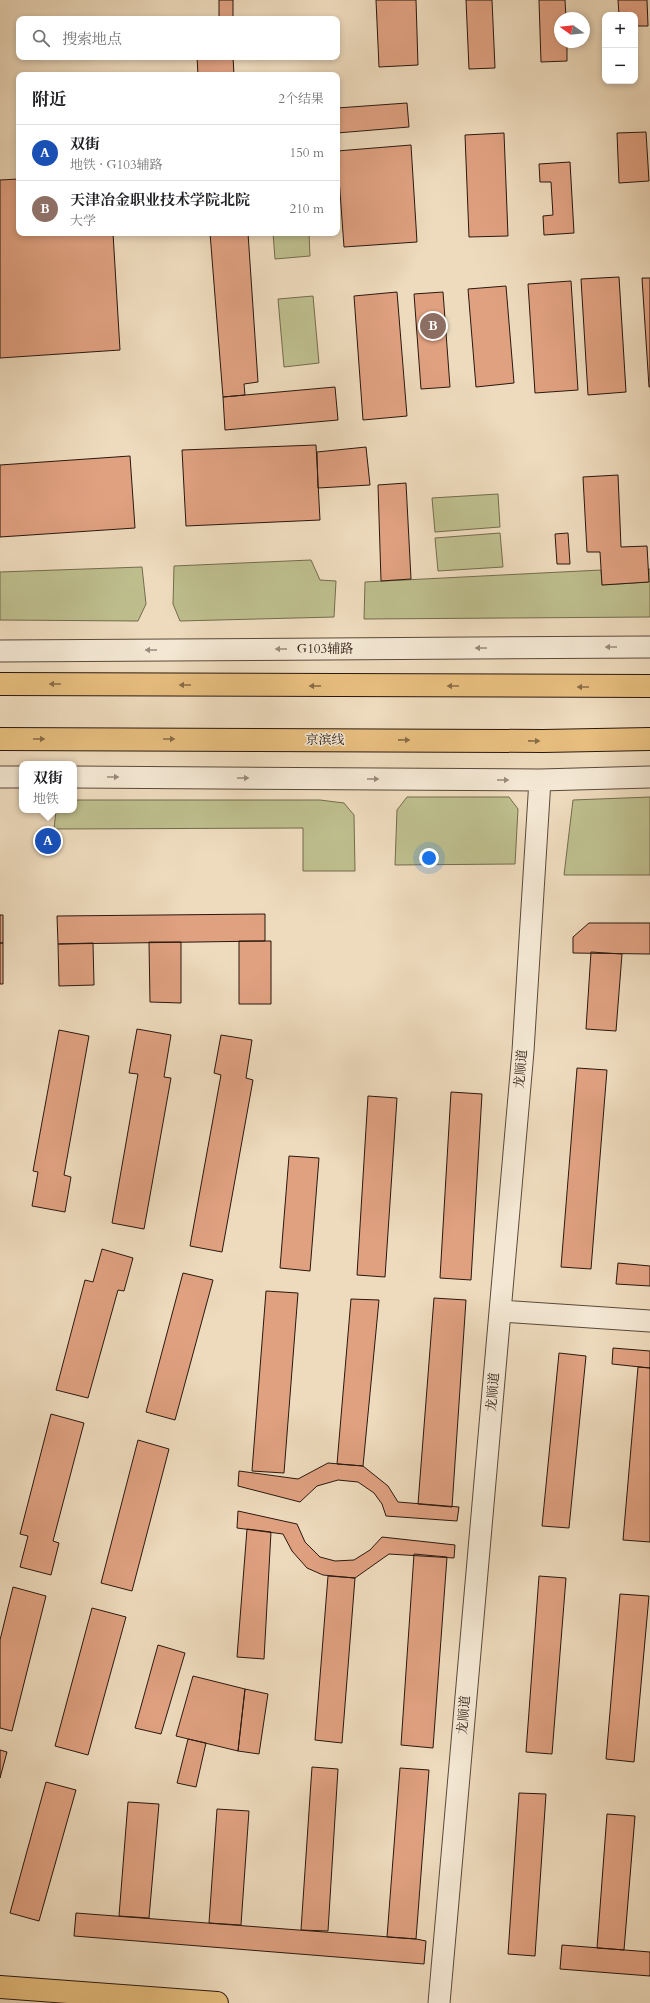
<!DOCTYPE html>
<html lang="zh">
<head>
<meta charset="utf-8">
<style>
  body { margin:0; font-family:Cardo,"Noto Serif SC",serif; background:#f6f6f6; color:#202124 }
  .controls { position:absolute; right:12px; top:12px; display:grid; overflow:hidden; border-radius:8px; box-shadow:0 2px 6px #0003 }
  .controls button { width:36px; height:36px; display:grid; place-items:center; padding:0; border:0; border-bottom:1px solid #e0e0e0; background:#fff; color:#202124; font:20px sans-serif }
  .compass { position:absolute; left:554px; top:12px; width:36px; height:36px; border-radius:50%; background:#fff; box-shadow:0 2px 6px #0003; rotate:285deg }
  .you { position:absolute; left:429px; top:858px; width:14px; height:14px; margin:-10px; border:3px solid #fff; border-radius:50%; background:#1a73e8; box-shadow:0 0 0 6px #1a73e833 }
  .badge { display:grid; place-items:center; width:26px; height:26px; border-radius:50%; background:#1a73e8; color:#fff; font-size:13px; font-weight:700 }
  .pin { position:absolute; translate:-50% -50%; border:2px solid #fff; box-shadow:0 1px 4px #0006 }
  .popup { position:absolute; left:19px; top:761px; width:58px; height:52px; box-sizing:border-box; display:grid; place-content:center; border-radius:8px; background:#fff; filter:drop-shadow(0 1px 3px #0005); font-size:13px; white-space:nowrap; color:#757577 }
  .popup b { font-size:15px; color:#202124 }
  .popup::after { content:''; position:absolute; left:50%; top:100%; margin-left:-8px; border:8px solid transparent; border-top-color:#fff }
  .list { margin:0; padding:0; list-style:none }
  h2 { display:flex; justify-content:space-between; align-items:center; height:52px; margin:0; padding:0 16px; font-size:17px }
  h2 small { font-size:13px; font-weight:400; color:#757577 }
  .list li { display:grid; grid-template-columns:26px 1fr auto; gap:12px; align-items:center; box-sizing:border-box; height:56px; padding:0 16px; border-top:1px solid #e0e0e0 }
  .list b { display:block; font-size:15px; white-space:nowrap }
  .list p { margin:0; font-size:13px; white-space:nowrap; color:#757577 }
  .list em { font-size:13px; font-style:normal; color:#757577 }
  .icon { flex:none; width:22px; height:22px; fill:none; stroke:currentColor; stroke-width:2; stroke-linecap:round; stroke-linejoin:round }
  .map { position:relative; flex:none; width:650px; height:2003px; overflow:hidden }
  .search { position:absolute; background:#fff; box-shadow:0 2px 6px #0003; left:16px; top:16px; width:324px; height:44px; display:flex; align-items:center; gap:10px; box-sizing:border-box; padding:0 14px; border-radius:8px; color:#757577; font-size:15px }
  .panel { position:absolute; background:#fff; box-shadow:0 2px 6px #0003; left:16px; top:72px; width:324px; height:164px; border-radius:8px }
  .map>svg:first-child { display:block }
</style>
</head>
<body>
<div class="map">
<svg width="650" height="2003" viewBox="0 0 650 2003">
  <rect width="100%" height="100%" fill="#eedbbd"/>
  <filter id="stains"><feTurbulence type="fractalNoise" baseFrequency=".005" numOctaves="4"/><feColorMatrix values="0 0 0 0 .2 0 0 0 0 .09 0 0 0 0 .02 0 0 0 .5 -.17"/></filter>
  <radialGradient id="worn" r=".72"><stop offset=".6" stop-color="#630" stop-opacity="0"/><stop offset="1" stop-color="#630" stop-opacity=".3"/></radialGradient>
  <path fill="#bebe8d" stroke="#746b4e" d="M273 233H309L310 256 275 259Z
    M313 296 319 363 284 367 278 299Z
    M498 494 500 527 435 532 432 498Z
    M500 533 503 567 438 571 435 538Z
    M311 560 320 580 336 581 334 617 180 621 173 604 174 566Z
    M142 567 146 604 138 621 0 620V572Z
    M648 569H650V617L364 619 365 582 601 570 602 585 648 582Z
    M407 797H509L518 809 515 864 395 865 397 810Z
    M650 797V875H564L573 800Z
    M74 800H320L344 803 354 815 355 871H303V828L54 829 56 810H74Z"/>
  <path fill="#e0a181" stroke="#29180f" d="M219 0H233V19H219Z
    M376 0H416L418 65 379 67Z
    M466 0H492L495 68 469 69Z
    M539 0H565L566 18H560V42H567V61L541 62Z
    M618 0H647L648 26H635V15H619Z
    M197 57H233L234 75H198Z
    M407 103 409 127 337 133V108Z
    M646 132 649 181 619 183 617 133Z
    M504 133 508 236 469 237 465 135Z
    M411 145 417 242 344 247 337 151Z
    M570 162 574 233 544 235 543 216 553 215 551 182H540L539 164Z
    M19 179V233H113L120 350 0 358V180Z
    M210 233H248L258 382 244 384 245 395 223 397Z
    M619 277 626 392 588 395 581 279Z
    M642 278H650V387H649Z
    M571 281 578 390 535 393 528 284Z
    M506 286 514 383 476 387 468 289Z
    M397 292 407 416 363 420 354 296Z
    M443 292 450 387 421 389 414 294Z
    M335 387 338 420 225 430 223 397Z
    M316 445 320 520 186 526 182 450Z
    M366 447 370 485 318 488 317 452Z
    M130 456 135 528 0 537V465Z
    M618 475 621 547 647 546 649 582 602 585 600 552H587L583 477Z
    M406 483 411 579 381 581 378 485Z
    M568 533 570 564H557L555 534Z
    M265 914V941L58 944 57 916Z
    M0 915H3V943H0Z
    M589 923H650V954L573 953V937Z
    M239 941H271V1004H239Z
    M149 942H181V1003L150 1002Z
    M0 943H3V984H0Z
    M93 943 94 985 59 986 58 944Z
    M591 952 622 954 616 1031 586 1029Z
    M137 1029 171 1035 164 1077 171 1078 144 1229 112 1223 138 1074 129 1073Z
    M59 1030 89 1036 64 1175 71 1177 65 1212 32 1206 38 1172 33 1171Z
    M221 1035 252 1040 246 1078 253 1080 222 1252 190 1246 221 1075 214 1073Z
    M577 1068 607 1070 591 1269 561 1267Z
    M451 1092 482 1094 471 1280 440 1278Z
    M368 1096 397 1098 385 1277 357 1275Z
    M289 1156 319 1158 310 1271 280 1268Z
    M102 1249 133 1258 124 1291 118 1290 88 1398 56 1390 85 1280 93 1282Z
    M618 1263 650 1266V1286L616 1284Z
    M183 1273 213 1280 175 1420 146 1412Z
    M266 1291 298 1293 284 1473 252 1471Z
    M434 1298 466 1300 452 1507 418 1504Z
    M351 1299 379 1300 363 1466 337 1464Z
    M613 1348 650 1351V1368L612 1364Z
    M559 1353 586 1356 569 1528 542 1526Z
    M638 1367 650 1368V1542L623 1540Z
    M51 1414 84 1423 53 1541 59 1543 51 1575 20 1567 28 1536 20 1534Z
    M138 1440 169 1449 132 1591 101 1583Z
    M328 1463 363 1466 388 1486 398 1502 459 1507 457 1521 386 1516 382 1504 374 1493 358 1482 338 1480 317 1486 300 1502 238 1486 239 1471 298 1479Z
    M238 1511 297 1524 305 1542 320 1557 335 1561 354 1560 370 1550 382 1537 455 1545 454 1558 389 1554 355 1578 323 1575 307 1568 292 1551 283 1534 237 1528Z
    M247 1529 271 1532 264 1659 237 1657Z
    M414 1554 447 1557 433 1748 401 1745Z
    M328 1576 355 1578 342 1743 315 1740Z
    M539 1576 566 1578 552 1754 526 1752Z
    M13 1587 46 1596 12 1731 0 1728V1640Z
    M620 1594 649 1596 634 1762 606 1759Z
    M92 1608 126 1617 88 1755 55 1746Z
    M158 1645 185 1653 161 1734 135 1728Z
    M193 1676 245 1689 238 1751 176 1736Z
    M245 1689 268 1694 259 1754 238 1751Z
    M188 1739 206 1743 196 1787 177 1783Z
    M0 1750 7 1752 0 1778Z
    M312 1767 338 1769 328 1931 301 1930Z
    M400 1768 429 1770 416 1939 387 1937Z
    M46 1782 76 1790 39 1921 10 1913Z
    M519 1793 546 1794 535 1956 508 1954Z
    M128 1802 159 1804 149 1918 119 1916Z
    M217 1809 249 1811 241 1925 209 1923Z
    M607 1814 635 1816 624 1950 597 1948Z
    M76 1913 416 1939 426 1941 424 1964 74 1936Z
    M562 1945 650 1952V1976L560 1969Z"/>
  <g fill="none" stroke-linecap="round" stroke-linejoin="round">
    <g stroke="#5a493a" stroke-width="23">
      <path id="minor" d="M0 651 650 647
        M0 777H22
        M74 777 540 780 650 777
        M500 1311 650 1321
        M439 2003 523 1051 540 780"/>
    </g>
    <g stroke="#29180f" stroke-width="24">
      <path id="major" d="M0 1987 217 2003"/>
    </g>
    <g stroke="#29180f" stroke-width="24">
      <path id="highway" d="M0 684 650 686
        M0 739 543 741 650 739"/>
    </g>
    <use href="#minor" stroke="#f4e8d4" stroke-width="21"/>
    <use href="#major" stroke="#e7be7e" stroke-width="22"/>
    <use href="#highway" stroke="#e7be7e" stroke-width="22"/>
  </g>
  <defs><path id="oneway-solid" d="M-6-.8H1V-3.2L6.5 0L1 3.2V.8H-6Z"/></defs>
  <g fill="#998a7b">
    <use href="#oneway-solid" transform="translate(611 647) rotate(180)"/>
    <use href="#oneway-solid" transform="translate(481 648) rotate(180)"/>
    <use href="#oneway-solid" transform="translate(281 649) rotate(180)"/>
    <use href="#oneway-solid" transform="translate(151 650) rotate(180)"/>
    <use href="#oneway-solid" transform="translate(113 777)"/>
    <use href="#oneway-solid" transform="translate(243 778)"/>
    <use href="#oneway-solid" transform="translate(373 779)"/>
    <use href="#oneway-solid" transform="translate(503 780)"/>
  </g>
  <g fill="#886b46">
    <use href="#oneway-solid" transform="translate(55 684) rotate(-180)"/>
    <use href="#oneway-solid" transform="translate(185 685) rotate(-180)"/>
    <use href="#oneway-solid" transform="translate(315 686) rotate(-180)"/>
    <use href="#oneway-solid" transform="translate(453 686) rotate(-180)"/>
    <use href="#oneway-solid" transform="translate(583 687) rotate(-180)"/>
    <use href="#oneway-solid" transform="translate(39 739)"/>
    <use href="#oneway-solid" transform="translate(169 739)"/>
    <use href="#oneway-solid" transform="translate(404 740) rotate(1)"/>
    <use href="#oneway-solid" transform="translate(534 741) rotate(1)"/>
  </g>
  <g text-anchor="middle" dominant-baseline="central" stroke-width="3" stroke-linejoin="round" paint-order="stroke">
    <g font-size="13" fill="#29180f" stroke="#f4e8d4">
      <text x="325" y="649">G103辅路</text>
      <text x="325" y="740">京滨线</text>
      <text transform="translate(521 1069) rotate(-85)">龙顺道</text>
      <text transform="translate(493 1392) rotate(-85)">龙顺道</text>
      <text transform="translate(464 1715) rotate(-85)">龙顺道</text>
    </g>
  </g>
  <rect width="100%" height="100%" filter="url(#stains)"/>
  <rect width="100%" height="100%" fill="url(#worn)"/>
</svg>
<div class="controls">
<button>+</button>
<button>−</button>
</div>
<svg class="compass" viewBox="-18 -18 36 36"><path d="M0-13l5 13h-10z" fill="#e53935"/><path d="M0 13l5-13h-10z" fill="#757577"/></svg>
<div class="you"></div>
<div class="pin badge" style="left:48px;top:841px;background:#1a4fb4">A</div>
<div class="popup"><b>双街</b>地铁</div>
<div class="pin badge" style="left:433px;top:326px;background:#8d6e63">B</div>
<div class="search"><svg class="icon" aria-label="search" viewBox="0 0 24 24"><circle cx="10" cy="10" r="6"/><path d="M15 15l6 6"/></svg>搜索地点</div>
<section class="panel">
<h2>附近<small>2个结果</small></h2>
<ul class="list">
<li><span class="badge" style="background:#1a4fb4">A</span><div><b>双街</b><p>地铁 · G103辅路</p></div><em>150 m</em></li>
<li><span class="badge" style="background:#8d6e63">B</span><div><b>天津冶金职业技术学院北院</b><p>大学</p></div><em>210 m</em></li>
</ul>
</section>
</div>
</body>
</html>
